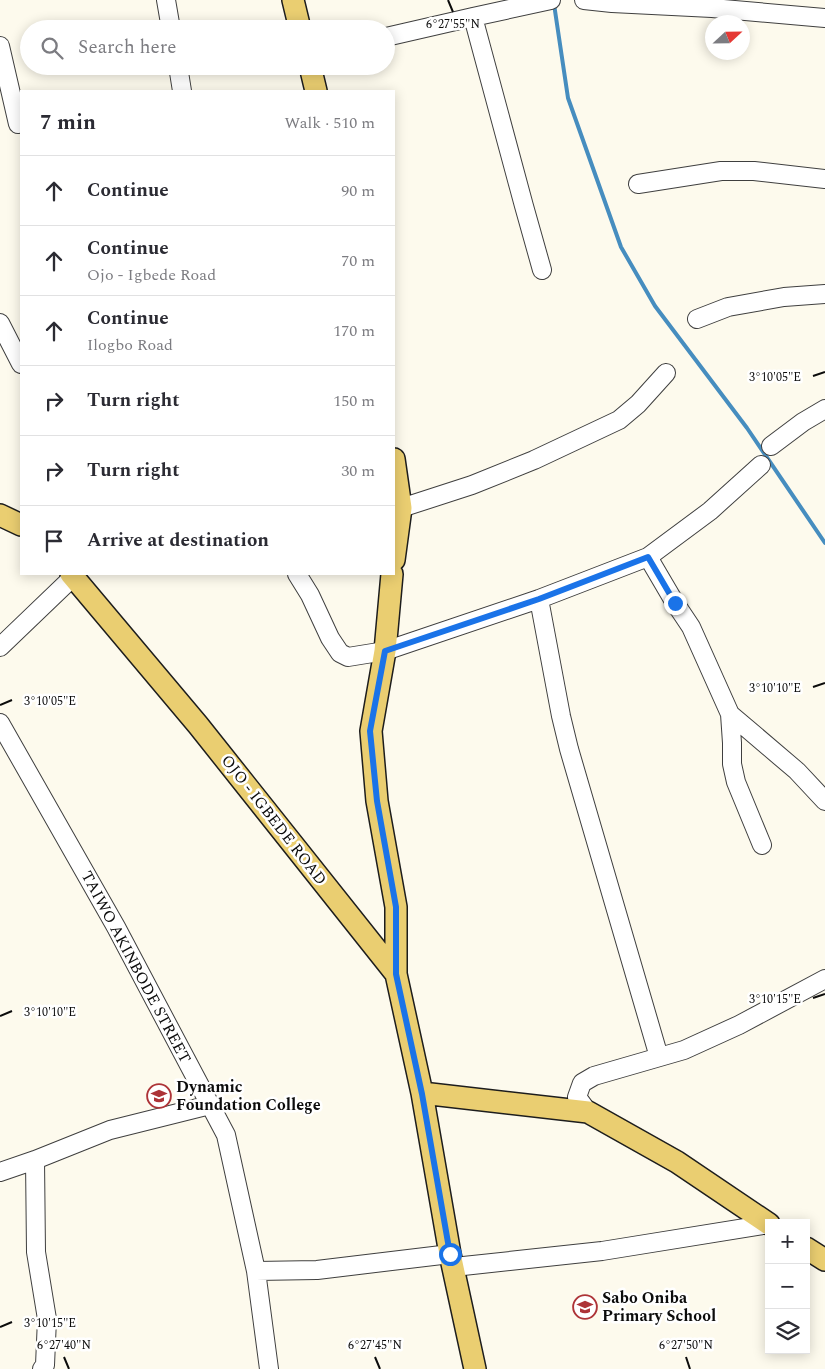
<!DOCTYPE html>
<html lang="en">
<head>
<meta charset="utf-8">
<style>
  body { margin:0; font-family:Spectral,serif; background:#f2f2f3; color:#2b2b33 }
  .controls { position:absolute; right:15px; bottom:15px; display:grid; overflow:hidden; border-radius:0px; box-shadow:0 2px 12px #0003 }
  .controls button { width:45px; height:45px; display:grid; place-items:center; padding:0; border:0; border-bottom:1px solid #e1e1e2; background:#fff; color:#2b2b33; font:25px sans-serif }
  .compass { position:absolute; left:705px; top:15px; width:45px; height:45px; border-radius:50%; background:#fff; box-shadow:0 2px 12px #0003; rotate:68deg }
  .stop { position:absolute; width:15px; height:15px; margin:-11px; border:4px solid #1a73e8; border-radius:50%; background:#fff }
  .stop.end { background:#1a73e8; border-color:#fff; box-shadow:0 1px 5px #0008 }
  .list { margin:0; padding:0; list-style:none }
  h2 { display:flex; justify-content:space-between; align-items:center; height:65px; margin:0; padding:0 20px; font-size:21px }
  h2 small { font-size:16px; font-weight:400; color:#7c7c81 }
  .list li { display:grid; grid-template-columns:32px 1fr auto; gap:15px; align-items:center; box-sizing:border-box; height:70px; padding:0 20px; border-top:1px solid #e1e1e2 }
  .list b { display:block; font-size:19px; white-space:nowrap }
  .list p { margin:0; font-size:16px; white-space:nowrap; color:#7c7c81 }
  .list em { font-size:16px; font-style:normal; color:#7c7c81 }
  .icon { flex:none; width:28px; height:28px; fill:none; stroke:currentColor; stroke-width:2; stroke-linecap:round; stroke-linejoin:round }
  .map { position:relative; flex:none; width:825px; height:1369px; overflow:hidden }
  .search { position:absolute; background:#fff; box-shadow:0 2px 12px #0003; left:20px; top:20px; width:375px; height:55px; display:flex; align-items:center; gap:12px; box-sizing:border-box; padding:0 18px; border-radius:28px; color:#7c7c81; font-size:19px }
  .panel { position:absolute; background:#fff; box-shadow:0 2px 12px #0003; left:20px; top:90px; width:375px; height:485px; border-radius:0px }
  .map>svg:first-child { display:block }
</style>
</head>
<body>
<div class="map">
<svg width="825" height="1369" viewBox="0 0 825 1369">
  <rect width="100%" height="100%" fill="#fdfaed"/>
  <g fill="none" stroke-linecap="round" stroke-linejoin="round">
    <path stroke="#468dbf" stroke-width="4" d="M554 4 568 98 621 247 655 306 747 428 825 543"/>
    <g stroke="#3f3f3f" stroke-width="20">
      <path id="minor" d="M166 0 171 29
        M584 0 612 3 712 8 825 18
        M473 17 524 206 542 270
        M386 37 473 17 551 0
        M0 46 18 124
        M178 66 182 91
        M638 184 721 171H754L825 179
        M697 319 728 307 784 297 825 294
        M0 323 21 364
        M771 446 803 422 825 409
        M401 508 472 485 534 460 619 420 638 404 666 373
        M648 557 675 603 691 627 730 714 797 771 825 801
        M297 574 310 595 330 638 340 653 348 657 385 651 539 599 648 557 710 511 761 465
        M539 599 561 716 569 749 659 1057
        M0 647 73 577
        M730 714 732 743V764L736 782 762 845
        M0 723 116 927 226 1135 256 1271 269 1369
        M588 1112 577 1097 582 1083 594 1076 684 1050 739 1025 825 979
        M35 1160 36 1252 47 1319 45 1365 42 1369
        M0 1172 35 1160 110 1130 210 1105
        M454 1267 602 1251 769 1224
        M256 1271 317 1270 450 1254"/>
    </g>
    <g stroke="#1d1d1d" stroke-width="24">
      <path id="major" d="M293 0 300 29
        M310 66 316 91
        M394 459 401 508 394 560
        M0 515 21 525
        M71 574 198 725 396 974 422 1093 450 1254 475 1369
        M392 574 385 651 371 731 377 801 396 907V974
        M422 1093 588 1112 677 1162 769 1224
        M806 1248 825 1260"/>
    </g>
    <use href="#minor" stroke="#fff" stroke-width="18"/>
    <use href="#major" stroke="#eace71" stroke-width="21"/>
  </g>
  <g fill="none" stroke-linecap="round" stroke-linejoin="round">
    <path stroke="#1a73e8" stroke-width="6" d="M450 1254 422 1094 396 974V907L377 801 370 731 385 651 539 599 648 557 675 603"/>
  </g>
  <path fill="none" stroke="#0c0c0c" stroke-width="2" d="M448 0 453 12M813 376 825 372M813 687 825 683M0 705 12 700M813 998 825 994M0 1016 12 1011M0 1327 12 1322M64 1357 69 1369M375 1357 380 1369M686 1357 690 1369"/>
  <defs>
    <g id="school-ring" transform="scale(1.25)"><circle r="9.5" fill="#fff" stroke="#ad3337" stroke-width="1.5"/><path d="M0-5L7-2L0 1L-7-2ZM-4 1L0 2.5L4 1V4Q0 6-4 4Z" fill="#ad3337"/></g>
  </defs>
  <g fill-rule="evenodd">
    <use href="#school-ring" x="159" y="1096"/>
    <use href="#school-ring" x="585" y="1307"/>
  </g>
  <g text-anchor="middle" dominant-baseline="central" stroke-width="5" stroke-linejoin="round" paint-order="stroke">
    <g font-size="16" fill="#0c0c0c" stroke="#fff">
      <text transform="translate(274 820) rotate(52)">OJO - IGBEDE ROAD</text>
      <text transform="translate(136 967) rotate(62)">TAIWO AKINBODE STREET</text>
    </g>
    <g font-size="16" font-weight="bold" fill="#0c0c0c" stroke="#fff" text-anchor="start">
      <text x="176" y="1087">Dynamic<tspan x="176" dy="18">Foundation College</tspan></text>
      <text x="602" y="1298">Sabo Oniba<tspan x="602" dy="18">Primary School</tspan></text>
    </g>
  </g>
  <g font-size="12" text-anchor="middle" fill="#0c0c0c" stroke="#fff" stroke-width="5" stroke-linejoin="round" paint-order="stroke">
    <text x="453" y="28">6°27'55"N</text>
    <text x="775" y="381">3°10'05"E</text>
    <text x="775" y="692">3°10'10"E</text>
    <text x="50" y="705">3°10'05"E</text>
    <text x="775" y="1003">3°10'15"E</text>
    <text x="50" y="1016">3°10'10"E</text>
    <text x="50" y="1327">3°10'15"E</text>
    <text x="64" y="1349">6°27'40"N</text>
    <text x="375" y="1349">6°27'45"N</text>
    <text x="686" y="1349">6°27'50"N</text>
  </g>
</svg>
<div class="controls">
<button>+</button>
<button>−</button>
<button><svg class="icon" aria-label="layers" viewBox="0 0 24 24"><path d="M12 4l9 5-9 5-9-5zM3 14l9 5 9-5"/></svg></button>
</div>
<svg class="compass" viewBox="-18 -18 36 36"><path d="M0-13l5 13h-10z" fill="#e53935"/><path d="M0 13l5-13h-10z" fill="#7c7c81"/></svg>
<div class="stop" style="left:450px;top:1254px"></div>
<div class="stop end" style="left:675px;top:603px"></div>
<div class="search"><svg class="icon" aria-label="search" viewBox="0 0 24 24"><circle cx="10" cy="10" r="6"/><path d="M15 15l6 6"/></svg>Search here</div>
<section class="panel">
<h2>7 min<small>Walk · 510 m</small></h2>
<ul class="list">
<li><svg class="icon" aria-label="ahead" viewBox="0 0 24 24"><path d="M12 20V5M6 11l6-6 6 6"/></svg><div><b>Continue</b></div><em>90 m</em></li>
<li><svg class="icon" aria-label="ahead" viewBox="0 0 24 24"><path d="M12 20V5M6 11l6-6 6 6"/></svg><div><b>Continue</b><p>Ojo - Igbede Road</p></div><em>70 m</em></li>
<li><svg class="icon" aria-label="ahead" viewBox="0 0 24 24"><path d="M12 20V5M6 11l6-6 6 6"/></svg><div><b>Continue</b><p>Ilogbo Road</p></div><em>170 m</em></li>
<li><svg class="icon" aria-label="right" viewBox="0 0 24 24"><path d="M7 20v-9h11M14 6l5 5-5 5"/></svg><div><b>Turn right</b></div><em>150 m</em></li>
<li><svg class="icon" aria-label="right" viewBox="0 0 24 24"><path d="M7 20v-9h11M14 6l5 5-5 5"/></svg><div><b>Turn right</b></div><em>30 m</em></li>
<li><svg class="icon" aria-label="arrive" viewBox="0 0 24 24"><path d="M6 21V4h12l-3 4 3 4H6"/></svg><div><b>Arrive at destination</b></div></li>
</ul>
</section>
</div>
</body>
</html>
